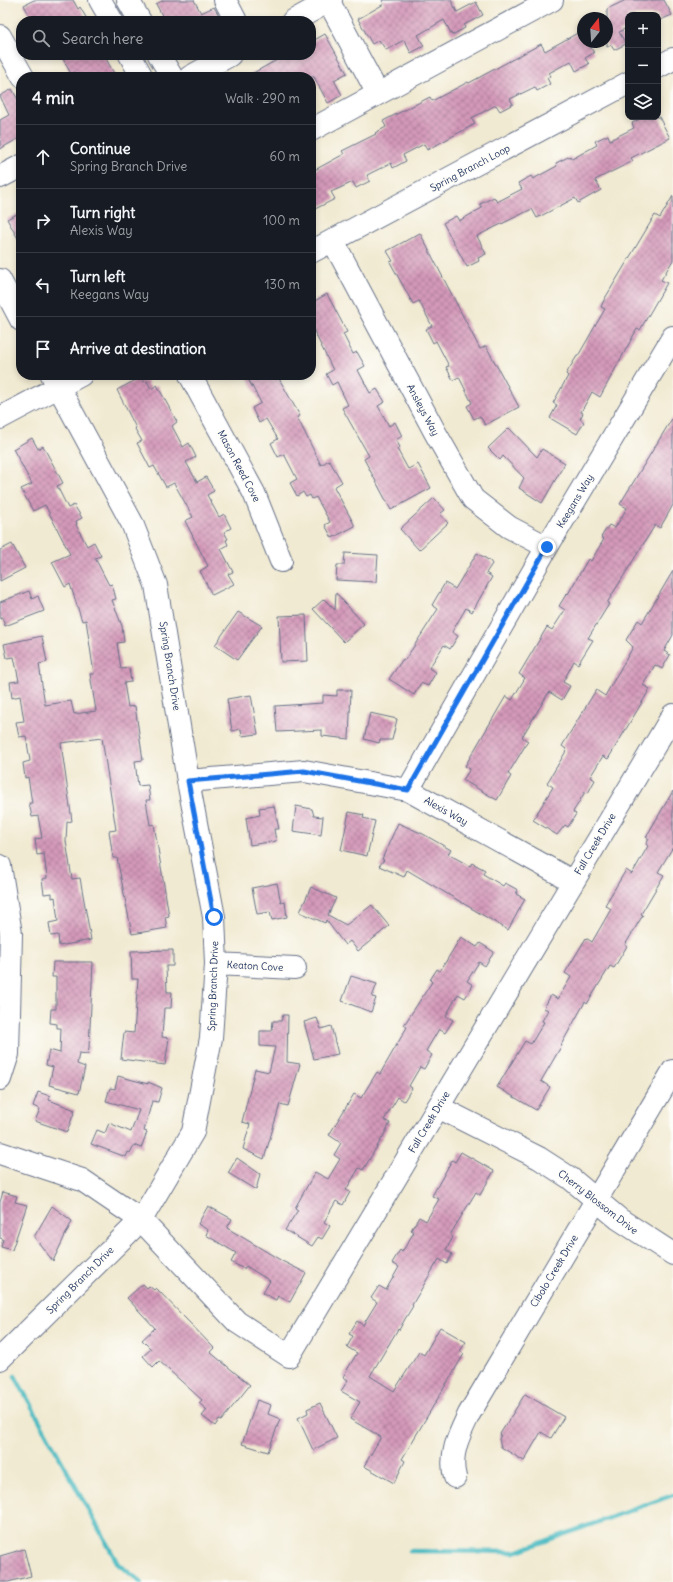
<!DOCTYPE html>
<html lang="en">
<head>
<meta charset="utf-8">
<style>
  body { margin:0; font-family:Delius,sans-serif; background:#242831; color:#f1f3f6 }
  .controls { position:absolute; right:12px; top:12px; display:grid; overflow:hidden; border-radius:8px; box-shadow:0 2px 6px #0003 }
  .controls button { width:36px; height:36px; display:grid; place-items:center; padding:0; border:0; border-bottom:1px solid #363941; background:#171b24; color:#f1f3f6; font:20px sans-serif }
  .compass { position:absolute; left:577px; top:12px; width:36px; height:36px; border-radius:50%; background:#171b24; box-shadow:0 2px 6px #0003; rotate:17deg }
  .stop { position:absolute; width:12px; height:12px; margin:-9px; border:3px solid #1a73e8; border-radius:50%; background:#fff }
  .stop.end { background:#1a73e8; border-color:#fff; box-shadow:0 1px 4px #0008 }
  .list { margin:0; padding:0; list-style:none }
  h2 { display:flex; justify-content:space-between; align-items:center; height:52px; margin:0; padding:0 16px; font-size:17px }
  h2 small { font-size:13px; font-weight:400; color:#9ea1a6 }
  .list li { display:grid; grid-template-columns:26px 1fr auto; gap:12px; align-items:center; box-sizing:border-box; height:64px; padding:0 16px; border-top:1px solid #363941 }
  .list b { display:block; font-size:15px; white-space:nowrap }
  .list p { margin:0; font-size:13px; white-space:nowrap; color:#9ea1a6 }
  .list em { font-size:13px; font-style:normal; color:#9ea1a6 }
  .icon { flex:none; width:22px; height:22px; fill:none; stroke:currentColor; stroke-width:2; stroke-linecap:round; stroke-linejoin:round }
  .map { position:relative; flex:none; width:673px; height:1582px; overflow:hidden }
  .search { position:absolute; background:#171b24; box-shadow:0 2px 6px #0003; left:16px; top:16px; width:300px; height:44px; display:flex; align-items:center; gap:10px; box-sizing:border-box; padding:0 14px; border-radius:16px; color:#9ea1a6; font-size:15px }
  .panel { position:absolute; background:#171b24; box-shadow:0 2px 6px #0003; left:16px; top:72px; width:300px; height:308px; border-radius:16px }
  .map>svg:first-child { display:block }
</style>
</head>
<body>
<div class="map">
<svg width="673" height="1582" viewBox="0 0 673 1582">
  <defs>
    <pattern id="building-cross-hatch" width="8" height="8" patternUnits="userSpaceOnUse"><rect width="8" height="8" fill="#d499b9"/><path d="M0 0l8 8M0 8l8-8" fill="none" stroke="#ab7d9a"/></pattern>
  </defs>
  <rect width="100%" height="100%" fill="#fdfcf7"/>
  <filter id="ink" filterUnits="userSpaceOnUse"><feTurbulence type="fractalNoise" baseFrequency=".025" numOctaves="2"/><feDisplacementMap in="SourceGraphic" scale="8" xChannelSelector="R" yChannelSelector="G"/><feConvolveMatrix kernelMatrix="1 2 1 2 8 2 1 2 1" color-interpolation-filters="sRGB"/></filter>
  <filter id="wash" filterUnits="userSpaceOnUse"><feTurbulence type="fractalNoise" baseFrequency=".012" numOctaves="4" result="noise"/><feDisplacementMap in="SourceGraphic" scale="16" xChannelSelector="R" yChannelSelector="G"/><feGaussianBlur stdDeviation="0.9" result="paint"/><feColorMatrix in="noise" values="0 0 0 0 0 0 0 0 0 0 0 0 0 0 0 0 0 1.4 0 .05"/><feComposite in="paint" operator="in"/></filter>
  <g filter="url(#wash)">
    <rect width="100%" height="100%" fill="#f1ead2"/>
    <g fill="none" stroke-linecap="round" stroke-linejoin="round">
      <path stroke="#4dbcc3" stroke-width="4.5" d="M15 1376 118 1564 141 1582
        M409 1551 515 1552 673 1495"/>
    </g>
    <g id="blocks">
      <path fill="url(#building-cross-hatch)" d="M34 0H73L78 9 80 7 88 21H32L24 5Z
        M164 0H194L201 13 214 7 222 21H165L156 4Z
        M382 0H451L457 12 476 2 483 15 464 25 465 28 452 35 444 20 418 35 424 46 411 53 404 40 386 50 379 40 372 44 358 19 384 4Z
        M626 0H664L672 15 658 21V15H628V27L619 32 626 44 614 50 611 45 607 47V9Z
        M583 30V42H588L594 53 585 58 589 64 576 71 571 61 549 73 551 76 547 78 550 84 537 91 535 87 510 99 513 104 500 111 496 105 472 118 475 124 427 150 424 144 403 155 406 161 393 168 391 163 367 175 370 181 356 188 353 182 331 192 335 199 311 211V172L344 154 342 151 376 134 375 133 386 127 383 121 430 97 432 101 468 82 469 83 541 44 545 51Z
        M325 34 347 73 334 80 342 95 328 103 314 77H246L286 55H311V42Z
        M61 55H104L116 77H78L75 72 71 74Z
        M12 89 21 105V137L0 149V120L9 115 0 96Z
        M643 117H659L670 138 631 158 633 161 595 180 601 190 578 203 575 198 537 218 532 209 477 236 486 254 478 258 479 261 467 267 443 223 456 216 459 221 482 208 480 204 494 197 497 202 522 189 518 183 531 176 533 179 557 166 556 163 570 156 572 159 597 145 595 141 608 135 610 140 634 128 632 123Z
        M673 196V260L661 280 667 283 640 330 637 329 600 397 592 392 581 412 583 413 580 419 584 422 577 434 550 418 557 405 553 403 568 376 566 374 577 356H578L605 309 601 307 604 300 655 215 660 218Z
        M21 212V244L7 219Z
        M420 233 480 349 486 346 519 407 485 425 480 416 474 419 467 406 472 403 459 377 453 380 446 367 449 366 436 341 433 343 426 329 432 326 419 301 413 304 390 262 393 261 387 251Z
        M327 294 347 332 343 334 353 354 357 352 365 366 358 370 370 393 377 389 385 402 378 406 389 426 395 422 402 436 396 440 400 447 397 449 408 469 418 464 431 488 391 510 364 459 369 456 342 408 348 405 337 382 332 385 326 374 333 370 311 325V303Z
        M246 375H277L300 416 297 417 321 465 329 460 342 482 334 487 355 526 332 538 325 525 330 522 316 497 312 499 310 495 306 497 303 492 297 496 290 483 297 479 284 454 278 457 271 443 278 439 266 419 259 423 252 408 261 403Z
        M141 377 144 382 147 381 151 389 157 385 177 422 172 426 183 447 189 443 196 457 186 462 197 482 206 477 214 491 207 495 219 517 224 514 231 528 224 532 228 539 226 540 228 545 221 549 233 572 228 574 234 584 212 595 200 571 208 566 185 521 193 517 174 483 166 487 154 466 150 468 137 443 142 441 135 429 136 428 117 390Z
        M673 417V505L660 528 655 525 607 603 609 604 588 638 593 640 578 664 574 661 563 682 570 686 562 700 549 692 522 737 528 741 508 774 511 776 497 800 463 780 470 769 465 766 506 696 512 700 525 678 519 674 547 627 552 630 565 610 559 606 567 593 568 594 588 559 591 561 604 539 601 537 609 525 615 528 627 508 620 504Z
        M509 428 537 457 542 449 565 463 542 503 519 488 524 478 503 456 500 460 488 448Z
        M32 438 38 449 43 446 63 483 57 486 68 508 74 505 82 518 76 521 77 524 76 525 87 546 94 542 101 556 95 558 109 585 112 584 116 599 112 600 122 626 124 642 117 643 121 669 129 668 131 682 124 683 128 707 135 706 143 760 135 761 138 786 148 785 150 800H146L150 825 154 824 169 916 165 917 167 928 132 934 117 858H113L109 831 116 830 102 738 61 743 72 821 67 822 66 841 72 879 80 878 91 940 59 946 58 935 51 936 49 923 58 921 55 897 52 898V893L44 894 42 879 47 878 44 854 37 855 35 839 42 838 38 816 32 817 29 803H32L28 777 25 778 23 763 30 761 26 736 19 737 16 722 24 721 20 696 12 698 10 682 19 681 14 657 7 658 4 644 42 636 47 662 39 664 45 705 71 701 74 714 96 711 90 674H94L86 620 82 621 70 584 65 587 52 562 70 554 45 505 33 511 21 489 32 484 13 449Z
        M434 498 445 510 440 514 448 523 419 550 400 529Z
        M12 544 25 568 0 581V550Z
        M345 553 378 555 376 582 336 580 337 565H344Z
        M477 553 490 561 492 564 486 573 492 577 472 612 466 608 452 632 458 636 450 649 444 645 429 668 436 672 428 686 421 683 414 695 389 679 403 659 405 660 438 609 432 605 445 583 455 589Z
        M673 571V635L664 651 670 655 662 669 655 665 643 685 650 689 608 759 603 756 590 777 595 780 588 793 585 792 573 812 576 814 568 827 565 825 557 835 533 820 553 787 547 783 565 753 566 749 562 746 596 690 605 696 633 647 626 640 638 620 642 623Z
        M29 591 32 599 38 596 44 611 5 626 2 618 0 619V602Z
        M336 593 364 624 344 642 313 609 324 599 335 610Z
        M238 612 262 626 237 660 215 645Z
        M306 615 308 661 281 662 279 616Z
        M337 690H351L349 739 322 736V730L277 732 275 706 323 703V695L337 696Z
        M251 695 258 734 242 736 241 729 232 731 227 699Z
        M370 713 397 719 392 740H380L379 743 364 739Z
        M673 791V847L658 872 664 875 641 914 643 915 625 945 627 946 614 968 610 966 587 1004 585 1002 561 1045H562L541 1081 550 1087 536 1110 497 1087 525 1041 531 1044 544 1022 542 1021 548 1010 544 1008 551 995 558 999 571 977 565 973 586 938 592 942 607 916 611 909 605 905 626 870 632 874 648 846 646 844 649 839 646 837Z
        M274 806 279 829H274L276 841 250 845 246 818 260 815 259 808Z
        M296 806 312 809 314 816 323 817 321 835 293 831Z
        M349 812 364 815 363 818 375 821 367 856 341 850Z
        M398 823 423 834 451 850 448 854 470 866 472 863 485 870 483 874 503 886 505 883 518 890 516 894 525 899 508 930 407 870 404 877 379 866 384 860 382 859Z
        M277 883 281 903 285 902 287 917 272 920 270 912 257 914 252 888Z
        M311 887 336 898 328 915 346 925 372 905 389 926 358 951 350 941 345 945 326 920 325 923 300 912Z
        M461 937 477 947 480 943 494 952 485 966 479 962 467 981 473 985 465 998 458 994 446 1016 453 1020 445 1033 439 1029 426 1051 432 1055 424 1069 420 1067 409 1086 412 1088 404 1101 398 1097 384 1120 390 1123 384 1135 363 1170 359 1168 346 1190 350 1192 343 1205 336 1201 324 1222 330 1226 322 1239 318 1237 312 1246 285 1230 298 1210 295 1208 315 1172 328 1179 340 1159 334 1155 341 1143 329 1135 354 1094 361 1098 377 1072 380 1074 407 1027 404 1025 432 982 430 980 437 969 440 971Z
        M173 950V966H166L167 992H172L171 1008H164L162 1037 169 1038 165 1065 121 1059 124 1032 134 1033 138 979H132L131 951Z
        M53 962H93L89 1048 88 1054 79 1053 77 1064 85 1067 79 1093 49 1085 53 1067 46 1065 49 1050 60 1053 61 1028H57V1024L50 1023 51 1009H56V977H52Z
        M351 976 377 984 372 997 376 998 371 1012 342 1001Z
        M283 1015H288L287 1062 300 1064 288 1106 280 1104 264 1159 243 1149 250 1124 242 1122 255 1069 269 1072 275 1047 260 1046V1031H272L273 1021H281Z
        M317 1018 321 1029 331 1026 338 1054 314 1059 304 1022Z
        M118 1076 148 1084V1082L162 1088 158 1102 152 1101 144 1131 147 1132 141 1148 134 1145 130 1153 128 1152 126 1157 91 1144 97 1130 105 1133 109 1123 131 1132 139 1110 106 1101 110 1088 115 1089Z
        M38 1092 50 1096 49 1100 75 1110 67 1132 35 1121 40 1109 33 1106Z
        M461 1152 494 1171 480 1195 476 1192 450 1235 453 1237 446 1250 452 1254 447 1264 439 1259 412 1305 413 1306 405 1319 399 1330 398 1329 370 1376 394 1391 419 1352 424 1355 440 1327 466 1342 460 1351 464 1354 402 1459 405 1461 394 1483 364 1466 381 1437 350 1419 360 1402 341 1391 348 1380 343 1377 357 1353 347 1347 353 1336 349 1334 357 1321 363 1325 377 1302 371 1298 379 1286 386 1290 399 1267 392 1263 400 1250 402 1252 414 1232 411 1230 419 1217 426 1221 439 1199 432 1196 452 1160 455 1162Z
        M237 1158 260 1174 256 1190 228 1173Z
        M3 1192 17 1196 15 1202 27 1205 12 1250 1 1247 3 1239 0 1238V1202Z
        M52 1206 72 1221 53 1261 34 1237Z
        M208 1206 232 1219 227 1228 282 1261 306 1273 290 1302 278 1296 276 1300 263 1293 270 1281 246 1266 244 1269 231 1262 236 1253 206 1235 208 1230 198 1224Z
        M143 1284 147 1288 149 1286 154 1290 156 1288 214 1348 210 1352 250 1385 221 1421 219 1420 215 1426 202 1416 207 1410 199 1403 202 1400 159 1361 153 1367 143 1356 151 1349 142 1340 155 1328 127 1298Z
        M525 1394 564 1417 551 1438 541 1432 524 1461 501 1447 499 1439 501 1435 500 1434Z
        M257 1400 271 1405 268 1414 280 1419 268 1452 242 1444Z
        M320 1403 337 1438 313 1450 298 1418 308 1413 307 1409Z
        M24 1549 31 1576 8 1582H0V1556Z"/>
    </g>
  </g>
  <g filter="url(#ink)">
    <use href="#blocks" fill-opacity="0" stroke="#667087" stroke-width="1"/>
    <g fill="none" stroke-linecap="round" stroke-linejoin="round">
      <g stroke="#667087" stroke-width="24">
        <path id="minor" d="M100 0 112 21
          M128 0 140 21
          M225 0 236 21
          M328 0 378 94
          M293 21 331 0
          M0 36 23 77
          M130 55 142 77
          M159 55 172 77
          M658 67 673 59
          M190 77 230 55
          M311 130 552 0
          M0 177 21 166
          M333 241 436 434 473 499 509 527 547 547
          M311 252 628 83
          M0 280 21 320
          M190 375 254 493 281 561
          M0 418 81 375
          M188 781 304 771 408 790 572 881
          M408 790 547 547 673 337
          M0 866 11 934 8 1054 0 1079
          M216 964 295 968
          M438 1107 539 1158 570 1178 619 1219 673 1254
          M0 1153 82 1180 141 1220 237 1322 289 1356 673 715
          M0 1359 141 1220 193 1132 211 1038 216 964 214 917 188 781 156 585 132 523 52 375
          M455 1477C449 1454 459 1435 469 1414L673 1071"/>
      </g>
      <use href="#minor" stroke="#fff" stroke-width="22"/>
    </g>
  </g>
  <g fill="none" stroke-linecap="round" stroke-linejoin="round" filter="url(#ink)">
    <path stroke="#1a73e8" stroke-width="5" d="M214 917 188 781 304 771 408 790 547 547"/>
  </g>
  <g text-anchor="middle" dominant-baseline="central" stroke-width="3" stroke-linejoin="round" paint-order="stroke">
    <g font-size="10" fill="#1b2f5e" stroke="#fdfcf7">
      <text transform="translate(470 168) rotate(-28)">Spring Branch Loop</text>
      <text transform="translate(423 410) rotate(62)">Ansleys Way</text>
      <text transform="translate(239 466) rotate(62)">Mason Reed Cove</text>
      <text transform="translate(575 501) rotate(-59)">Keegans Way</text>
      <text transform="translate(170 666) rotate(81)">Spring Branch Drive</text>
      <text transform="translate(446 811) rotate(29)">Alexis Way</text>
      <text transform="translate(595 844) rotate(-59)">Fall Creek Drive</text>
      <text transform="translate(255 966) rotate(3)">Keaton Cove</text>
      <text transform="translate(213 986) rotate(-88)">Spring Branch Drive</text>
      <text transform="translate(429 1122) rotate(-59)">Fall Creek Drive</text>
      <text transform="translate(598 1202) rotate(38)">Cherry Blossom Drive</text>
      <text transform="translate(554 1271) rotate(-59)">Cibolo Creek Drive</text>
      <text transform="translate(80 1280) rotate(-45)">Spring Branch Drive</text>
    </g>
  </g>
</svg>
<div class="controls">
<button>+</button>
<button>−</button>
<button><svg class="icon" aria-label="layers" viewBox="0 0 24 24"><path d="M12 4l9 5-9 5-9-5zM3 14l9 5 9-5"/></svg></button>
</div>
<svg class="compass" viewBox="-18 -18 36 36"><path d="M0-13l5 13h-10z" fill="#e53935"/><path d="M0 13l5-13h-10z" fill="#9ea1a6"/></svg>
<div class="stop" style="left:214px;top:917px"></div>
<div class="stop end" style="left:547px;top:547px"></div>
<div class="search"><svg class="icon" aria-label="search" viewBox="0 0 24 24"><circle cx="10" cy="10" r="6"/><path d="M15 15l6 6"/></svg>Search here</div>
<section class="panel">
<h2>4 min<small>Walk · 290 m</small></h2>
<ul class="list">
<li><svg class="icon" aria-label="ahead" viewBox="0 0 24 24"><path d="M12 20V5M6 11l6-6 6 6"/></svg><div><b>Continue</b><p>Spring Branch Drive</p></div><em>60 m</em></li>
<li><svg class="icon" aria-label="right" viewBox="0 0 24 24"><path d="M7 20v-9h11M14 6l5 5-5 5"/></svg><div><b>Turn right</b><p>Alexis Way</p></div><em>100 m</em></li>
<li><svg class="icon" aria-label="left" viewBox="0 0 24 24"><path d="M17 20v-9H6M10 6l-5 5 5 5"/></svg><div><b>Turn left</b><p>Keegans Way</p></div><em>130 m</em></li>
<li><svg class="icon" aria-label="arrive" viewBox="0 0 24 24"><path d="M6 21V4h12l-3 4 3 4H6"/></svg><div><b>Arrive at destination</b></div></li>
</ul>
</section>
</div>
</body>
</html>
